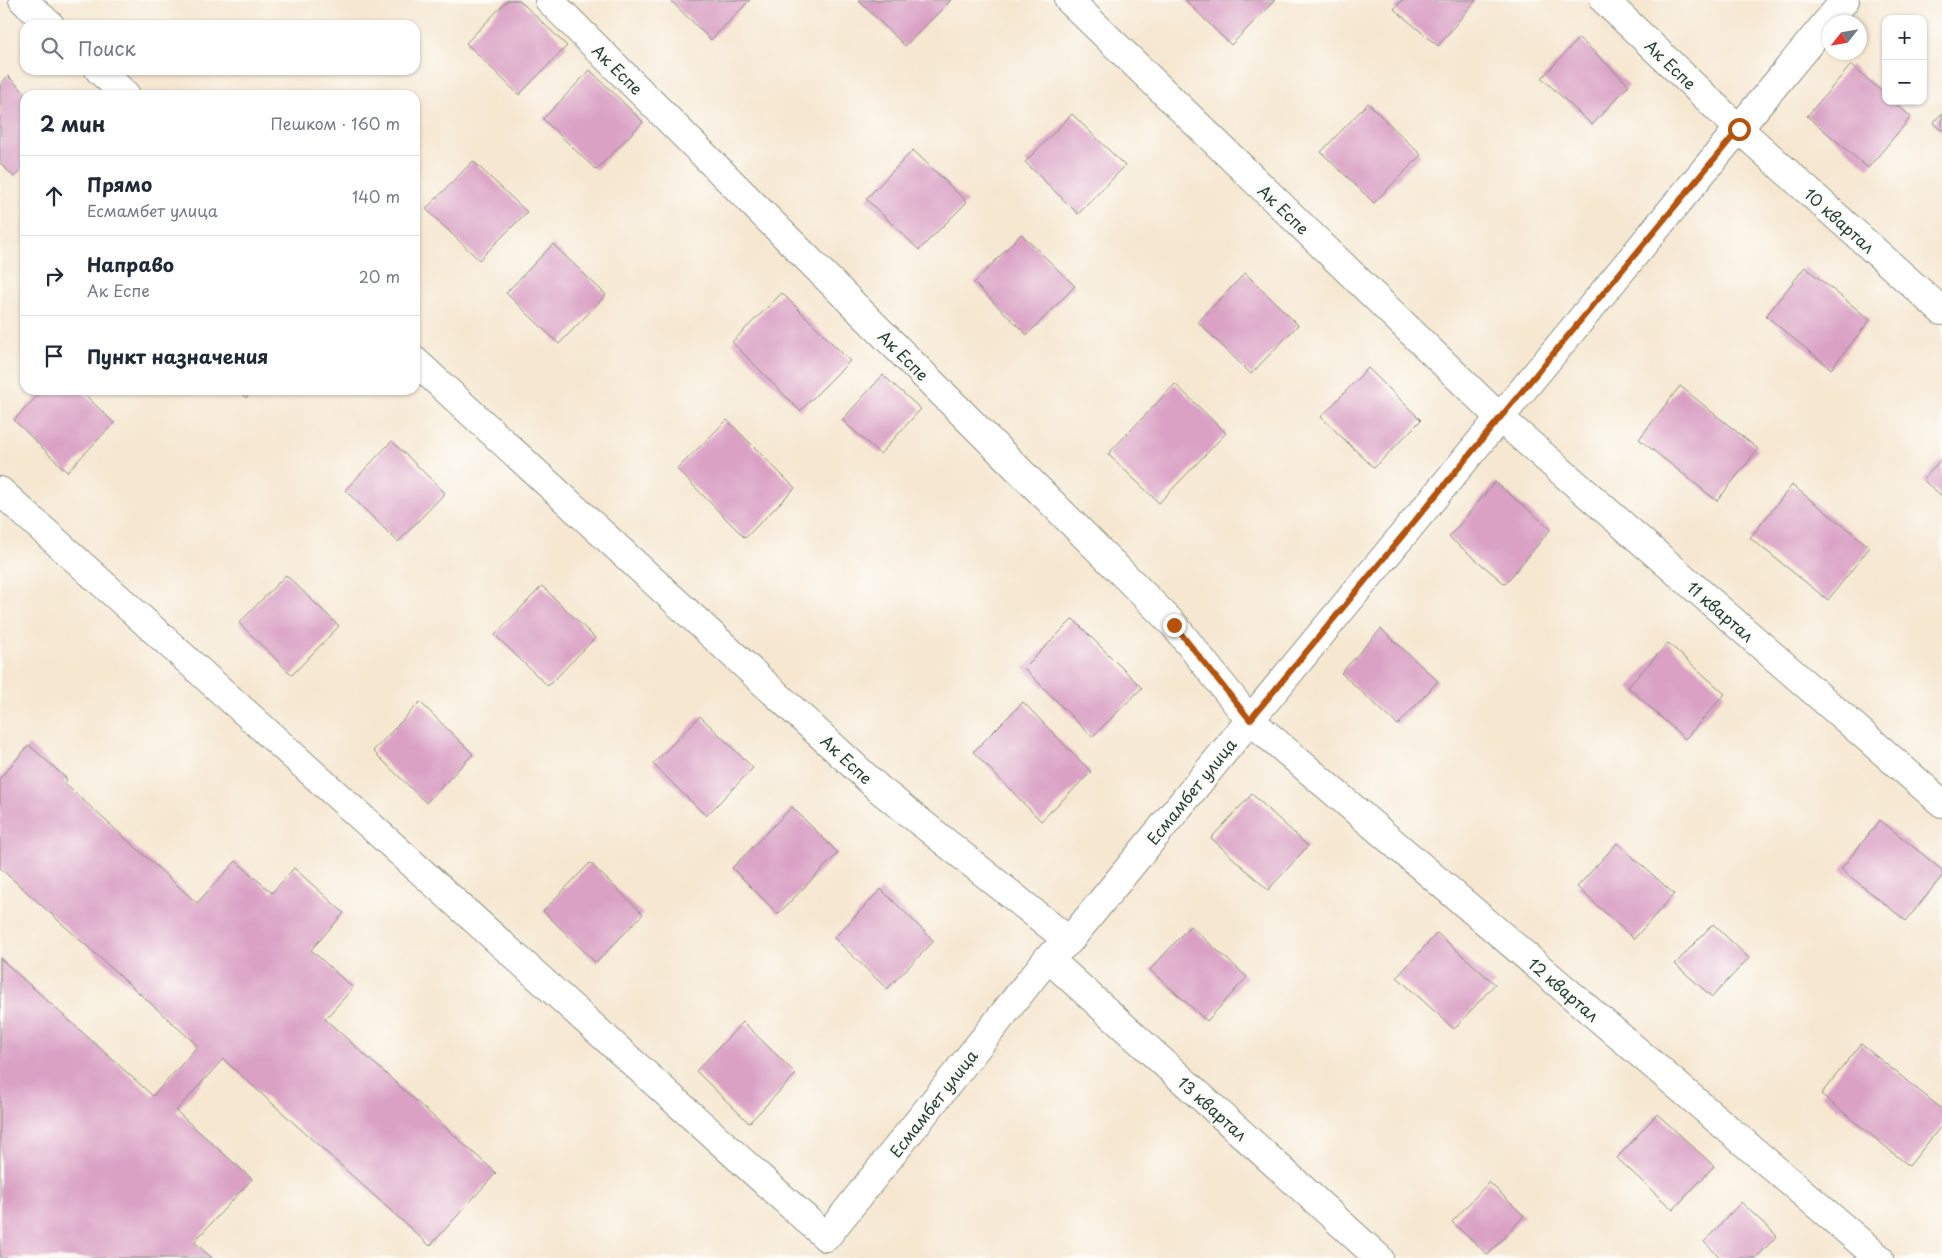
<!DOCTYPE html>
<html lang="ru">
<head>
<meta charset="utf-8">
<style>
  body { margin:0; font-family:"Playpen Sans",sans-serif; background:#f6f6f7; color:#1f2937 }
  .controls { position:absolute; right:15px; top:15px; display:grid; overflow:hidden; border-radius:10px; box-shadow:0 1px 4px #0004 }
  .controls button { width:45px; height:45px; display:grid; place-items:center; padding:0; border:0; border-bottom:1px solid #e0e1e3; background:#fff; color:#1f2937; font:25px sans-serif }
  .compass { position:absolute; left:1822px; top:15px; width:45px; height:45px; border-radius:50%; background:#fff; box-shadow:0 1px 4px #0004; rotate:239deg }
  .stop { position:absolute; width:15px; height:15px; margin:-11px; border:4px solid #b45309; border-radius:50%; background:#fff }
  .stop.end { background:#b45309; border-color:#fff; box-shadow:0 1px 5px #0008 }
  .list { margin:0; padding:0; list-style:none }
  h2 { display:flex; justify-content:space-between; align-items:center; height:65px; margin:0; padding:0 20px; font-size:21px }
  h2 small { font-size:16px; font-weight:400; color:#747a83 }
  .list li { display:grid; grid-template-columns:32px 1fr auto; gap:15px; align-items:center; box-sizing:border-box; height:80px; padding:0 20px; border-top:1px solid #e0e1e3 }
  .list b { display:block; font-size:19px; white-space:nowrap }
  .list p { margin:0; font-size:16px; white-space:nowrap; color:#747a83 }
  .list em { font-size:16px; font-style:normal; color:#747a83 }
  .icon { flex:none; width:28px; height:28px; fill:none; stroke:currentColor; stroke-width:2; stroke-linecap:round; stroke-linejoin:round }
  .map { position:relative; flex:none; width:1942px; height:1258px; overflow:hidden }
  .search { position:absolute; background:#fff; box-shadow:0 1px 4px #0004; left:20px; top:20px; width:400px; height:55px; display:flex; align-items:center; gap:12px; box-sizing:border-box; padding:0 18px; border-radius:15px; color:#747a83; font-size:19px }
  .panel { position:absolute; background:#fff; box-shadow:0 1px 4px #0004; left:20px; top:90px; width:400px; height:305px; border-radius:15px }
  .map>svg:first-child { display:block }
</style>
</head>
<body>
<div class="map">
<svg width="1942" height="1258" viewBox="0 0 1942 1258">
  <rect width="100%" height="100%" fill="#fdfcf7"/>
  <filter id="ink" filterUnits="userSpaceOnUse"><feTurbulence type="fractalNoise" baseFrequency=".02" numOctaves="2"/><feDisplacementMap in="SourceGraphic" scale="10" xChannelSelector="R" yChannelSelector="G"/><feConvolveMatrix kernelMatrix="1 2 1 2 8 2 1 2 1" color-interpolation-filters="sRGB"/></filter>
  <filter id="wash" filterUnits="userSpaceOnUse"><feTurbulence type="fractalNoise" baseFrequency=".0096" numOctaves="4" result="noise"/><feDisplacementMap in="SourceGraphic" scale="20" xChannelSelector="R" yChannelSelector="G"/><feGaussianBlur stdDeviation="1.12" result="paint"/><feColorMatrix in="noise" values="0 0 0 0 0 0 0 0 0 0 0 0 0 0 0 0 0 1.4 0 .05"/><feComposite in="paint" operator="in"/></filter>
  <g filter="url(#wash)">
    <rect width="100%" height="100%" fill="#f6e7d1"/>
    <g id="blocks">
      <path fill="#daa1c5" d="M508 0H519L567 46 519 95 466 43Z
        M670 0H750L711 40Z
        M858 0H951L905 46Z
        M1185 0H1275L1231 45Z
        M1402 0H1476L1438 46 1394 9Z
        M1579 38 1629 85 1592 125 1542 78Z
        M1851 65 1886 95V101H1893L1911 117 1868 168 1807 116Z
        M590 70 643 122 596 170 543 119Z
        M8 76 27 95H25V166L14 177 0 163V85Z
        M1368 103 1421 155 1374 203 1321 152Z
        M1942 113V131L1933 123Z
        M1072 114 1125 166 1078 214 1025 162Z
        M913 150 967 202 919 250 866 199Z
        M473 161 527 212 479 260 426 209Z
        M1021 234 1075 286 1027 335 974 283Z
        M553 244 606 295 559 344 506 293Z
        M1805 267 1870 320 1831 369 1766 316Z
        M1245 273 1298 325 1251 374 1198 322Z
        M782 293 850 361 800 411 732 342Z
        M1368 368 1421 420 1374 468 1321 417Z
        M883 375 921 409 880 454 842 420Z
        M1175 384 1226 433 1159 503 1108 454Z
        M1680 386 1758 449 1717 501 1639 439Z
        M43 390H80L114 423 67 472 14 420Z
        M239 390H254L246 398Z
        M727 420 795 488 745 538 677 469Z
        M392 441 445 493 398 542 345 490Z
        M1942 458V496L1923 480Z
        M1495 482 1551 529 1505 584 1449 537Z
        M1792 485 1870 547 1828 600 1750 538Z
        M286 575 339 626 292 675 239 623Z
        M542 586 595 638 548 686 495 635Z
        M1073 619 1142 688 1092 737 1024 668Z
        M1381 629 1438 681 1398 725 1341 673Z
        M1668 643 1725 694 1685 739 1628 687Z
        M420 702 473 754 426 803 373 751Z
        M1023 702 1091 772 1041 821 973 752Z
        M700 716 753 768 706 816 653 764Z
        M29 745 67 779 64 783 197 903 236 861 272 893 294 868 344 913 311 950 353 988 325 1019 496 1173 430 1246 223 1059 176 1111 252 1179 194 1242 212 1258H0V958L153 1096 198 1046 0 868V778Z
        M1252 794 1308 846 1268 890 1211 838Z
        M792 807 838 853 778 914 732 868Z
        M1880 820 1942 870V876L1906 921 1841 869Z
        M1617 843 1674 894 1634 939 1577 887Z
        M590 863 643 914 596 963 543 911Z
        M881 889 934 941 887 989 834 938Z
        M1713 924 1749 958 1712 997 1675 964Z
        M1190 926 1247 977 1207 1021 1150 970Z
        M1437 933 1495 984 1454 1029 1397 977Z
        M743 1022 796 1074 749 1123 696 1071Z
        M1861 1044 1942 1109V1125L1909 1166 1821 1094Z
        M1657 1114 1714 1166 1673 1210 1617 1158Z
        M1489 1182 1524 1216 1488 1255 1452 1222Z
        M1741 1202 1777 1236 1756 1258H1721L1704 1242Z"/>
    </g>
  </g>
  <g filter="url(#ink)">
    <use href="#blocks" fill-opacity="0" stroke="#8a9282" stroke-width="1"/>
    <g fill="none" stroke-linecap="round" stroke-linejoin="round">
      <g stroke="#8a9282" stroke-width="30">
        <path id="street" d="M23 0 50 25
          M549 0 1174 625 1250 720 1879 1258
          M1069 0 1500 418 1942 803
          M1604 0 1739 129 1942 311
          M99 70 126 95
          M415 361 879 789 1069 941
          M0 491 826 1237 1048 958 1069 941 1250 720 1845 0
          M1048 958 1379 1258"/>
      </g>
      <use href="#street" stroke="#fff" stroke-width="28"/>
    </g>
  </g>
  <g fill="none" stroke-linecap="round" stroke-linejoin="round" filter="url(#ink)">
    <path stroke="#b45309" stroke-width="6" d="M1174 625 1250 720 1739 129"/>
  </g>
  <g text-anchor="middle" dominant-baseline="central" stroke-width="4" stroke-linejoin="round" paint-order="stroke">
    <g font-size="16" fill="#1f3d34" stroke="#fdfcf7">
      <text transform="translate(1671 64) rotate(44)">Ак Еспе</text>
      <text transform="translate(618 69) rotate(45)">Ак Еспе</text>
      <text transform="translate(1284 209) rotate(44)">Ак Еспе</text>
      <text transform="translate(1840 220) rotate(42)">10 квартал</text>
      <text transform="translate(904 355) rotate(45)">Ак Еспе</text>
      <text transform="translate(1721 611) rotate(41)">11 квартал</text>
      <text transform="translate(847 759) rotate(43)">Ак Еспе</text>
      <text transform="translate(1191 791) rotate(-51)">Есмамбет улица</text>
      <text transform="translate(1564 989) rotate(41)">12 квартал</text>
      <text transform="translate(933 1103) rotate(-52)">Есмамбет улица</text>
      <text transform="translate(1213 1108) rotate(42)">13 квартал</text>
    </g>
  </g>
</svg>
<div class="controls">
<button>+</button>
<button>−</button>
</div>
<svg class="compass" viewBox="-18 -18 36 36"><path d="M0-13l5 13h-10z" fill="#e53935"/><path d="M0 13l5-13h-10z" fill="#747a83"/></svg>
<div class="stop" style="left:1739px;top:129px"></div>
<div class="stop end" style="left:1174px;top:625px"></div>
<div class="search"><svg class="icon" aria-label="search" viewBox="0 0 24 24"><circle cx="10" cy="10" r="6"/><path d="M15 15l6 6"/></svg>Поиск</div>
<section class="panel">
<h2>2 мин<small>Пешком · 160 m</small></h2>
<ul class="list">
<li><svg class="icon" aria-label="ahead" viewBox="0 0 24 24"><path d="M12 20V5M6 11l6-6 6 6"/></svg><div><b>Прямо</b><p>Есмамбет улица</p></div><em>140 m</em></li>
<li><svg class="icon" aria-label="right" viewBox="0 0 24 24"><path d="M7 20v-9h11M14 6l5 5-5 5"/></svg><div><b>Направо</b><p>Ак Еспе</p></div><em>20 m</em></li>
<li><svg class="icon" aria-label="arrive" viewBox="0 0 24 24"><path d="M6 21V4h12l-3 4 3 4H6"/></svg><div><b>Пункт назначения</b></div></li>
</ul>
</section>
</div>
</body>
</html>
